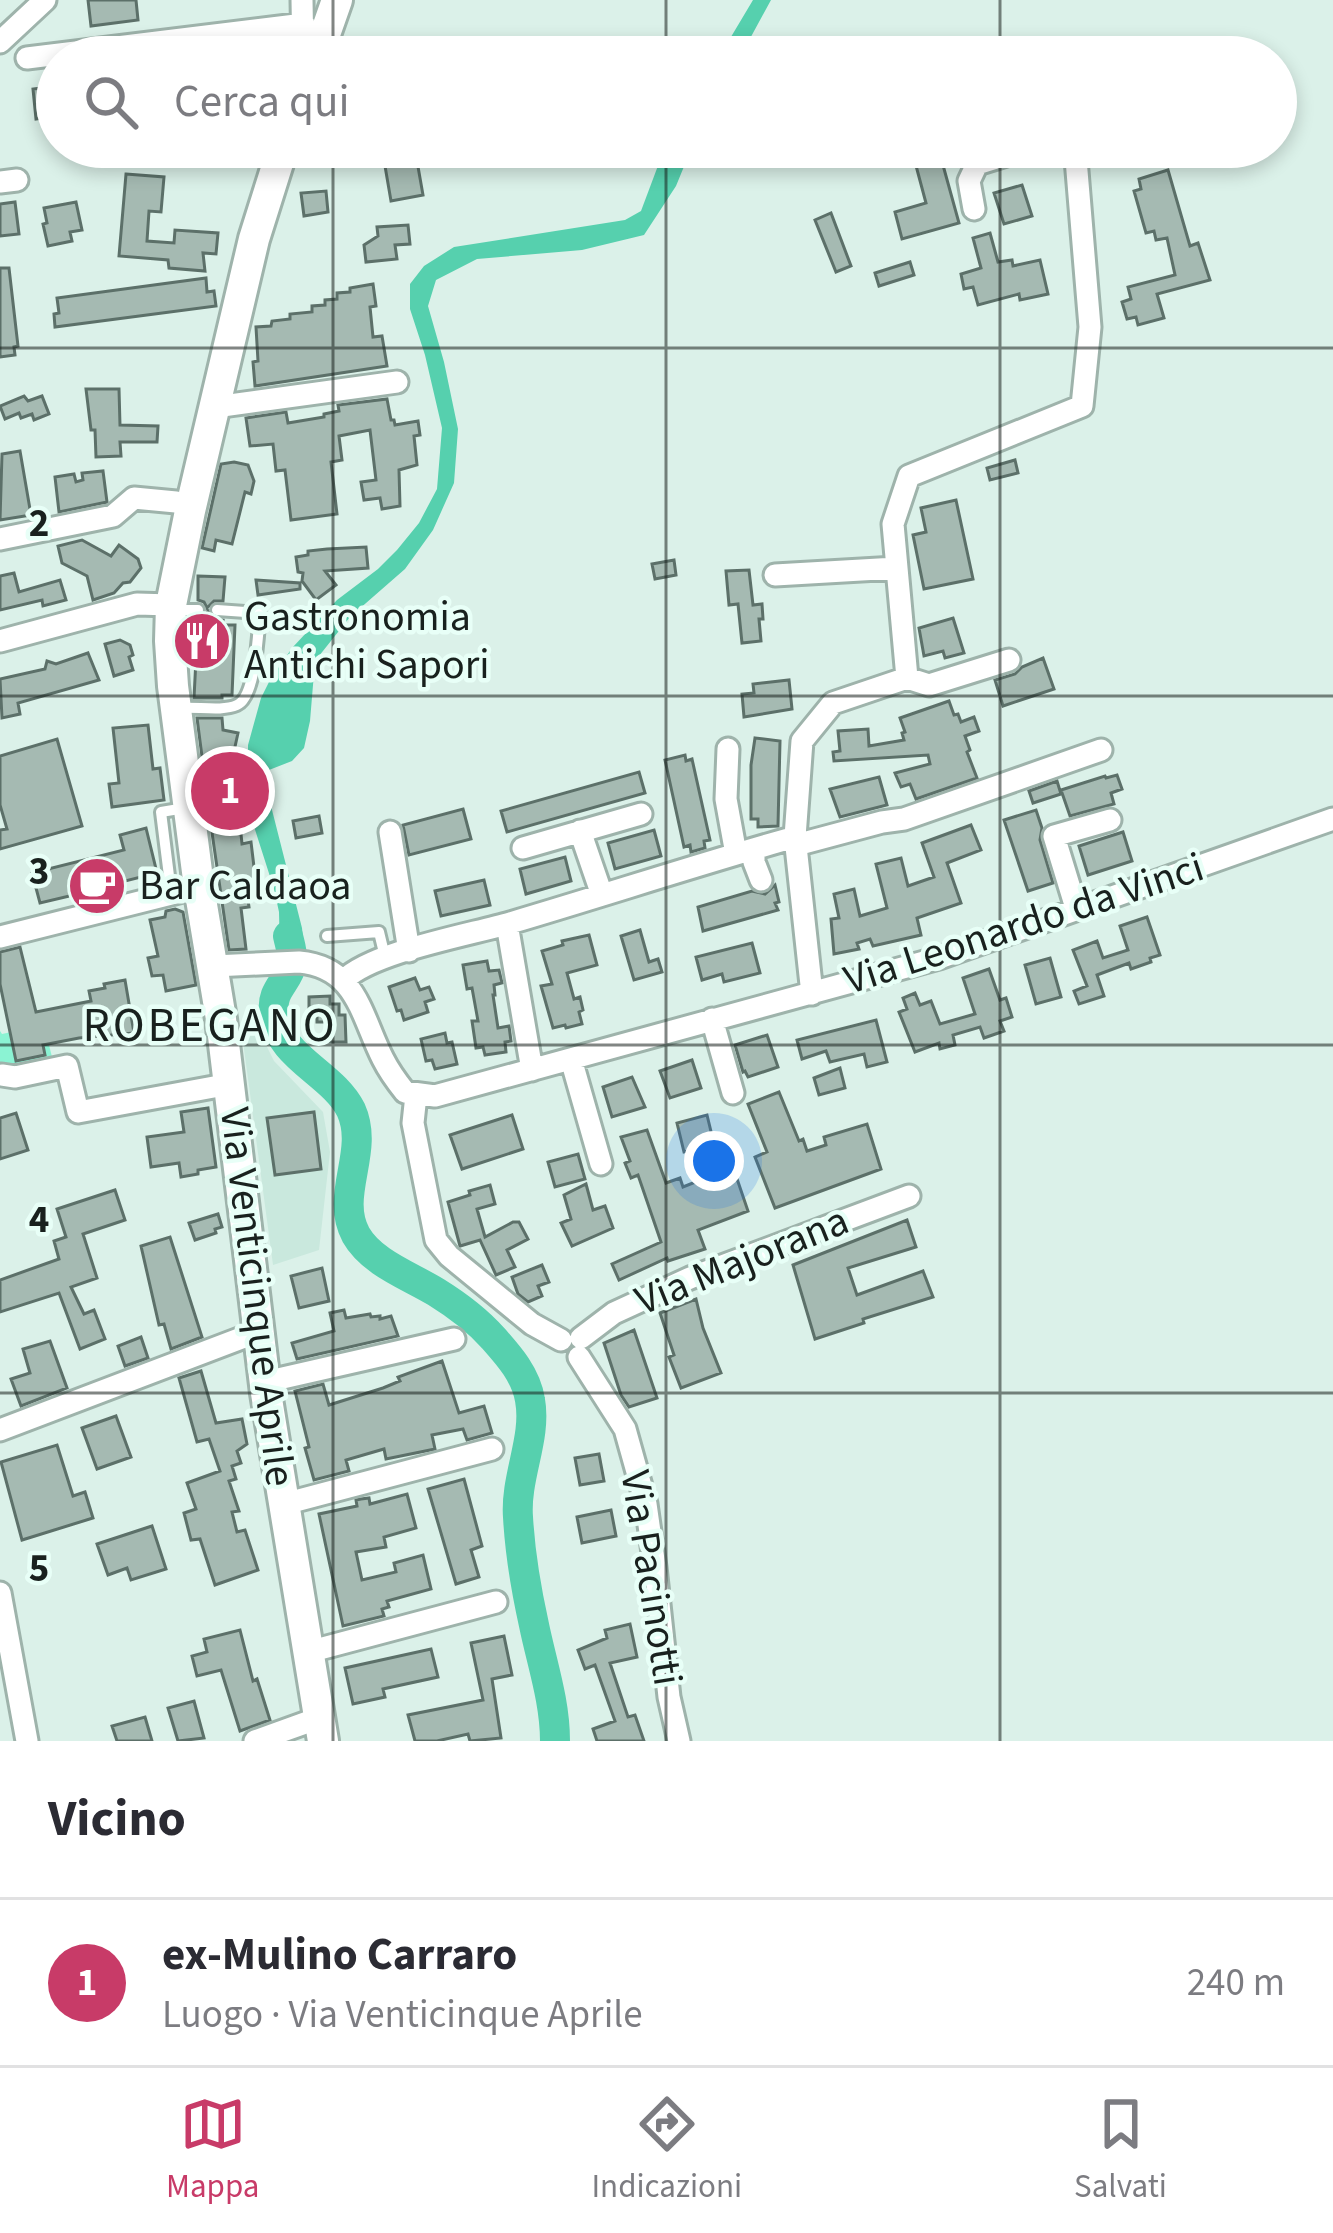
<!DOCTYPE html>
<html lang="it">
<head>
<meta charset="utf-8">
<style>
  body { margin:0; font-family:"Source Sans 3",sans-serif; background:#f7f7f7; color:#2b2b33 }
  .you { position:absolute; left:714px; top:1161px; width:42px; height:42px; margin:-30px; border:9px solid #fff; border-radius:50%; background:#1a73e8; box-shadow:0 0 0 18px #1a73e833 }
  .badge { display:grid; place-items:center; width:78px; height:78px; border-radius:50%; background:#c83b68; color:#fff; font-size:39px; font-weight:700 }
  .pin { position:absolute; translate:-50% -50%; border:6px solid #fff; box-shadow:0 3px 12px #0006 }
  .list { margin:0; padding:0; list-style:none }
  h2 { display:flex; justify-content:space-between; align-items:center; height:156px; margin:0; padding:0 48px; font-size:51px }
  h2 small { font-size:39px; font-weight:400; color:#7c7c81 }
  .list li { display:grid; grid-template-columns:78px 1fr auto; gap:36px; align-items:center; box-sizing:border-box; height:168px; padding:0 48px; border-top:3px solid #e1e1e2 }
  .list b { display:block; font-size:45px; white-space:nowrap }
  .list p { margin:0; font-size:39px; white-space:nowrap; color:#7c7c81 }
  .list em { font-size:39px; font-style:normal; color:#7c7c81 }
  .icon { flex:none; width:66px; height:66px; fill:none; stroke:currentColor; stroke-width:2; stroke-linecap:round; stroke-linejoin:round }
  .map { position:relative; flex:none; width:1333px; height:1741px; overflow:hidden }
  .search { position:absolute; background:#fff; box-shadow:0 6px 18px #0003; left:36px; right:36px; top:36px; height:132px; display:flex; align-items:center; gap:30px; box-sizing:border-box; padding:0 42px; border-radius:66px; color:#7c7c81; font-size:45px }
  .sheet { height:324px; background:#fff }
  nav { display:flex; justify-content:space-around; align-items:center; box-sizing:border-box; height:168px; border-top:3px solid #e1e1e2; background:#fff; font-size:33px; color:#7c7c81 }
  nav a { display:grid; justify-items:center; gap:6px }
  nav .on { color:#c83b68 }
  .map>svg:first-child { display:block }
</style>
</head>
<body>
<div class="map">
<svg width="1333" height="1741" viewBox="0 0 1333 1741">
  <rect width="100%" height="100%" fill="#dbf1e9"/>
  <path fill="#c9e8dd" d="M259 1031 274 1061 323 1112 330 1152 319 1250 273 1265 242 1034Z"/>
  <path fill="#8bf3d3" d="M44 1025 52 1057 0 1069V1031L2 1034Z"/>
  <path fill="#56d0ae" d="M753 0H771L740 57H719Z
    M665 147H692L676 186 644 235 582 250 477 259 436 280 428 306 444 362 458 429 454 483 433 530 405 569 350 617 315 661 310 721 304 748 292 761 269 770 262 799 271 806 302 928 304 950 280 954 279 912 274 889 249 811 252 790 248 788 252 768 248 766V745L261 698 270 680 292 648 337 600 378 569 397 550 419 523 437 489 442 428 425 355 410 309V284L424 266 454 247 625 220 641 211Z"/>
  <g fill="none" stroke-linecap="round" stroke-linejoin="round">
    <path stroke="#56d0ae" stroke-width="30" d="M288 936C290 945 293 953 292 963 288 983 271 989 274 1012 278 1058 332 1072 351 1110 370 1152 334 1195 356 1235 372 1263 410 1276 436 1292 457 1305 477 1320 493 1338 509 1356 526 1375 530 1400 537 1438 515 1477 518 1517 520 1553 526 1589 534 1625 542 1664 555 1701 555 1741"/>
  </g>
  <path fill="#a5bab2" stroke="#5c7069" stroke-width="3" d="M88 0H136L138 20 91 26Z
    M57 86V116L36 119 33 89Z
    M911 147H938L959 223 902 239 895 212 926 203Z
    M417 161 423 195 391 201 385 166Z
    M1168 170 1190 246 1198 243 1210 280 1157 294 1164 318 1138 325 1136 317 1127 319 1122 302 1131 299 1128 287 1175 275 1167 238 1156 240 1154 231 1146 233 1134 191 1141 189 1139 179Z
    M126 174 164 177 161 212 149 211 147 241 174 243 175 230 218 233 216 254 203 253 205 271 169 268 168 260 119 256Z
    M1022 185 1032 216 1004 224 994 193Z
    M326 191 328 212 304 216 301 193Z
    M15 202 19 234 0 236V204Z
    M76 202 82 230 70 232 72 241 48 246 43 224 47 223 44 208Z
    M831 213 851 266 836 272 815 220Z
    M408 225 410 244 395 245 397 259 366 262 364 245 378 236 377 227Z
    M990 233 998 262 1012 260 1013 266 1040 260 1048 294 1020 300 1019 294 978 305 973 287 964 289 961 274 981 268 973 238Z
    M910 262 914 275 879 286 875 273Z
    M0 268H9L18 346 14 347 15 355 0 357Z
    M206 278 207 292 214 291 216 306 55 327 54 314 59 313 57 298Z
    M373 284 376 306 370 307 373 337 382 336 387 366 255 386 253 362 258 361 256 327 271 326 272 321 290 319V314L312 312V306L325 305V300L337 299V293L350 292V288Z
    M86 389H119L120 425 158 426 157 442H120L121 456 96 457 95 430H91Z
    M24 396 28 401 42 396 49 414 34 420 32 414 21 418 19 413 5 419 0 406Z
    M387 399 391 420H394L395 425 418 421 420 435 414 436 417 465 399 470 400 506 382 509 380 498 364 500 361 482 376 480 370 430 339 436 342 460 331 462 337 514 291 520 285 470 276 471 273 444 250 446 246 418 286 412 288 423 324 417V414L339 411 338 405Z
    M20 451 31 515 0 520 2 454Z
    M1015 460 1018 473 990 480 987 468Z
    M234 462 248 465 254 481 251 494 245 492 232 544 216 540 214 551 202 548 221 464Z
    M103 471 107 502 59 512 55 477 74 474 76 482 83 480 82 473Z
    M956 500 973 579 924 589 913 535 926 532 921 508Z
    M82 540 111 556 119 545 138 559 141 568 130 582 123 583 114 593 93 600 87 576 62 563 58 546Z
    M366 547 368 568 325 571 336 585 316 600 302 581 303 573 298 572 296 557 308 555V551L327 549Z
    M674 560 676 575 655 579 652 564Z
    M749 570 753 605 762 604 763 619H759L761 641 742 643 738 604 729 605 726 571Z
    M14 573 19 592 60 580 66 600 43 606 42 600 0 610V576Z
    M198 576 225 577 223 601H214L207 608 204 602 198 600Z
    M256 580 300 583V589L258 595Z
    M208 611 213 619 223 620 222 625H235L232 695H222V698H194L198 620 204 618Z
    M953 618 964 653 945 658 943 651 924 656 919 628Z
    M120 640 130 645 133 655 129 657 133 670 114 676 105 644Z
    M88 653 99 680 18 703 20 714 2 718 0 679 45 669 47 661 56 664Z
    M1043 658 1054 689 1003 706 995 680 1015 674 1022 667Z
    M789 680 792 709 744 717 742 694 754 693 753 684Z
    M949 701 954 715 958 714 961 722 974 717 979 731 965 736 970 750 967 752 977 778 916 799 910 784 901 787 895 773 930 764 928 755 834 761 833 752 840 751 838 731 868 729 869 746 904 740 902 733 905 732 900 718Z
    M197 718H222L223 730 238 733 231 765 242 768 237 791 207 795Z
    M148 725 153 769 160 768 164 800 112 807 109 784 119 783 113 728Z
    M755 738 780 741 778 826 758 827V819H751V765Z
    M57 739 82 826 0 849V830L7 829 0 805V756Z
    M685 755 686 761 692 759 710 840 704 841 705 848 691 852 690 845 684 847 665 760Z
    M639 772 645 793 507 832 501 811Z
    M1117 775 1122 789 1111 793 1114 804 1070 816 1061 790 1105 776 1106 778Z
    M879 777 887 805 840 817 830 789Z
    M1057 781 1061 794 1033 803 1029 791Z
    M238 805 242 844 251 842 257 892 247 893 249 907 241 908 246 949 229 950 209 812Z
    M463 809 471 839 409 855 403 825Z
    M1036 810 1042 828 1040 840 1053 883 1028 891 1004 820Z
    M319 816 322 833 296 838 293 821Z
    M971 825 981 850 947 863 961 903 917 918 921 935 873 946 870 939 857 943 859 949 834 954 831 919 839 918 834 894 854 889 860 916 887 908 876 864 901 858 908 886 934 877 922 843Z
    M146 828 157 873 109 885 110 889 83 896 82 893 40 903 32 873 124 850 120 835Z
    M654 830 661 856 615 869 608 843Z
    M1123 832 1132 861 1088 875 1079 846Z
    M565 857 571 881 526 894 520 869Z
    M484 880 490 905 441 916 435 891Z
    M775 885 779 902 775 903 778 910 703 931 698 907 752 891 765 894Z
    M175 909 183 912 196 985 166 991 163 975 152 976 148 958 158 956 150 920 165 917 166 911Z
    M1147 917 1160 955 1150 958 1151 962 1131 969 1129 963 1097 975 1104 996 1079 1004 1074 991 1087 986 1073 950 1097 941 1103 958 1128 950 1120 926Z
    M640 930 649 962 658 959 662 972 634 980 621 936Z
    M589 935 597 965 567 973 574 999 580 997 583 1010 579 1012 582 1024 566 1028 565 1025 553 1028 541 986 552 984 542 951 563 945 562 941Z
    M752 943 760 973 724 982 722 974 702 980 696 957Z
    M20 947 36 1012 91 1001 89 991 105 988 104 984 125 980 134 1033 79 1038 43 1045 45 1055 16 1061 0 984V952Z
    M1050 958 1061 997 1036 1004 1025 965Z
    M487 961 489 971 499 970 502 983 494 985 495 995H493L498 1028 509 1026 511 1041 505 1042 506 1052 485 1055 483 1047 476 1048 472 1021H478L472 988 467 989 463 965Z
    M989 969 1000 1000 1006 998 1012 1017 1000 1021 1004 1031 984 1038 980 1027 953 1035 955 1045 940 1049 939 1043 915 1052 899 1012 907 1009 903 998 915 993 920 1005 931 1001 940 1024 975 1014 963 978Z
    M415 978 420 990 429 987 434 999 425 1002 428 1012 404 1020 401 1010 397 1011 389 987Z
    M330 996V1004H339V1015H345L346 1042H326V1022H317V1016H309V997Z
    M876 1020 887 1062 867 1067 864 1054 830 1062 826 1051 802 1059 797 1040Z
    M445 1033 447 1043 452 1042 457 1064 435 1069 432 1060 426 1061 421 1039Z
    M767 1035 778 1067 748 1077 745 1071 743 1072 735 1045Z
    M692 1060 701 1088 670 1098 660 1071Z
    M840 1068 845 1088 819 1095 814 1078Z
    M632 1077 645 1107 612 1117 603 1087Z
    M779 1092 799 1141 803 1139 807 1151 826 1145 824 1137 867 1124 881 1169 775 1208 755 1157 767 1152 748 1104Z
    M208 1108 216 1167 198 1170V1174L181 1177 179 1163 151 1167 147 1137 184 1132 181 1112Z
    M314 1112 321 1169 275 1175 267 1118Z
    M16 1113 28 1150 0 1159V1118Z
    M512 1115 523 1149 462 1169 450 1135Z
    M707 1115 714 1144 684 1152 677 1123Z
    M647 1130 666 1183 680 1178 683 1187 733 1167 748 1211 698 1230 705 1249 668 1261 667 1258 619 1280 612 1264 661 1242 638 1175 631 1178 625 1163 630 1161 621 1137Z
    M578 1154 585 1179 555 1187 548 1162Z
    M586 1184 593 1210 605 1206 613 1228 572 1246 561 1223 571 1219 564 1195Z
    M490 1185 495 1204 477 1209 485 1237 513 1222H519L528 1239 507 1250 515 1267 496 1275 480 1240 460 1246 448 1202 470 1195 469 1191Z
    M115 1190 125 1220 83 1234 97 1278 71 1287 84 1314 94 1310 105 1339 80 1349 59 1293 0 1312V1280L59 1259 54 1241 66 1237 57 1209Z
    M218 1214 222 1227 215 1229 216 1233 195 1240 189 1223Z
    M907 1220 916 1247 848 1268 857 1295 923 1271 933 1297 863 1319 864 1323 815 1339 793 1265Z
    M170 1237 202 1337 171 1349 164 1324 159 1325 141 1246Z
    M542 1265 549 1282 538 1286 542 1296 528 1302 518 1294 512 1277Z
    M322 1268 329 1301 299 1308 291 1276Z
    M696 1299 703 1328 721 1373 681 1388 669 1357 674 1355 660 1313Z
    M344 1310 346 1318 370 1314 371 1317 380 1316V1319L391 1316 398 1336 297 1359 292 1343 334 1331 330 1313Z
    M634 1330 657 1398 629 1407 621 1395 604 1343Z
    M141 1337 148 1358 125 1366 118 1346Z
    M50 1341 67 1388 21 1406 11 1379 30 1373 23 1349Z
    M442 1361 459 1413 484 1406 492 1433 467 1440 463 1429 432 1435 435 1449 386 1459 384 1449 346 1460 349 1471 314 1480 305 1448 309 1447 295 1391 323 1384 329 1405 383 1388 400 1381 398 1377Z
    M201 1371 216 1423 242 1419 247 1444 237 1451 241 1463 232 1466 236 1479 229 1481 239 1511 232 1512 237 1532 245 1530 258 1570 215 1585 200 1539 191 1540 184 1513 196 1509 187 1483 220 1471 209 1439 197 1442 179 1378Z
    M116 1416 131 1457 97 1469 82 1428Z
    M57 1445 73 1496 85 1492 93 1518 22 1540 1 1462Z
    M599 1454 604 1481 580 1485 575 1458Z
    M464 1479 482 1546 471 1550 479 1577 456 1584 428 1489Z
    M407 1494 416 1528 384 1537 386 1547 356 1552 362 1580 396 1572 394 1563 423 1555 431 1589 387 1601 389 1607 382 1609 384 1616 343 1626 319 1514 357 1506 356 1500 361 1499 369 1498 370 1504Z
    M611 1510 616 1536 582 1543 577 1517Z
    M152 1526 166 1569 131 1580 127 1568 108 1575 97 1544Z
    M630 1624 637 1657 610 1663 628 1717 635 1715 644 1741H597L593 1729 615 1721 595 1665 585 1669 578 1650 607 1638 605 1630Z
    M240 1630 253 1681 257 1679 270 1720 240 1731 221 1670 197 1676 192 1656 207 1652 204 1639Z
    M504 1636 512 1675 492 1679 501 1738 470 1741 468 1734 437 1741H415L408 1715 483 1700 471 1643Z
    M431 1649 438 1677 383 1689 385 1697 353 1704 345 1668Z
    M194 1701 204 1738 178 1741 168 1708Z
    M145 1717 152 1741H117L112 1726Z"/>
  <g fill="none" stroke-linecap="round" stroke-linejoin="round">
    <g stroke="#9eb3ab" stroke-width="16">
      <path id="service" d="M174 610H198
        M178 708C196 706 221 712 237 705 256 697 258 632 260 613L217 610
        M171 892 161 812 185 808
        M327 936 379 932 385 957"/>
    </g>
    <g stroke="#9eb3ab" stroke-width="27">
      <path id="minor" d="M302 0 303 57
        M0 42 45 0
        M27 58 304 24
        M0 182 17 180
        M974 209 969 181 977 164 1032 147
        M215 407 397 382
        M0 539 113 516 134 498 176 502 191 507
        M775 575 896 568
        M0 641 137 604 171 605
        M907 678 929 685 1009 660
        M728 749 726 799 736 854
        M580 831 602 895
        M390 832 409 951
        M796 845 882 822 904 819 1101 750
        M523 848 641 814
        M754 849V862L761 880
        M1076 908 1054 836 1110 820
        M507 924 532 1070
        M0 937 199 887
        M214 966 299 962C357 967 361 1016 383 1059 389 1071 397 1082 405 1092L435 1096 939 958 1333 819
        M344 980C372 952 468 935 510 923 605 895 699 864 795 837
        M812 994 795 837 802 741 833 703 907 678 893 524 909 476 1082 406 1090 327 1075 147
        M712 1019 733 1093
        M571 1059 601 1164
        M2 1075 15 1077 67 1066 78 1112 230 1084
        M416 1095 413 1123 436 1240 449 1256 532 1324 561 1340
        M581 1338 614 1313 690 1278 909 1196
        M579 1357 625 1429 646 1504 655 1567 669 1697 679 1741
        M265 1382 454 1339
        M0 1430 260 1331
        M284 1504 492 1449
        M0 1593 27 1741
        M308 1652 496 1602
        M255 1741 319 1718"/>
    </g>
    <g stroke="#9eb3ab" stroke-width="36">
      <path id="secondary" d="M317 57 337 0
        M283 147 254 239 190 511 171 605 170 641 173 686 199 887 221 1019 266 1393 323 1741"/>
    </g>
    <use href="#service" stroke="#fff" stroke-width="10"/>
    <use href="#minor" stroke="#fff" stroke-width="21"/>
    <use href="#secondary" stroke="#fff" stroke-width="30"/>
  </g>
  <path fill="none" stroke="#19211e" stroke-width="3" stroke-opacity="0.55" d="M333 0V57M666 0V57M1000 0V57M333 147V1741M666 147V1741M1000 147V1741M0 348H1333M0 696H1333M0 1045H1333M0 1393H1333"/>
  <defs>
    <g id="restaurant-disc" transform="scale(3)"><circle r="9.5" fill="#c83b68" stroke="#e8fff7"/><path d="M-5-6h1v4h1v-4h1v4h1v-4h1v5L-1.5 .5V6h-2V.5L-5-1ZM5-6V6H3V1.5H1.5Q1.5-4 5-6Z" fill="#fff"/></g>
    <g id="cafe-disc" transform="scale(3)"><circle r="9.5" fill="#c83b68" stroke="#e8fff7"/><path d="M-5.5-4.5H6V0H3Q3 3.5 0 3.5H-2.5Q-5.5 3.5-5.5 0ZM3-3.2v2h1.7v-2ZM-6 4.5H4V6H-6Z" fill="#fff"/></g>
  </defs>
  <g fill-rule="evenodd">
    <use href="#restaurant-disc" x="202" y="641"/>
    <use href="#cafe-disc" x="97" y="886"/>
  </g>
  <g text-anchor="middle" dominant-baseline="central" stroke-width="9" stroke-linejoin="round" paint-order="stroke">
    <g font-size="42" fill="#19211e" stroke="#e8fff7" text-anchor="start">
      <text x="244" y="617">Gastronomia<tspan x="244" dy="48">Antichi Sapori</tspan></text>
      <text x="139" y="886">Bar Caldaoa</text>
    </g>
    <g font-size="42" fill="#19211e" stroke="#e8fff7">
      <text transform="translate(1024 924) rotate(-18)">Via Leonardo da Vinci</text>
      <text transform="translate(742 1261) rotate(-22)">Via Majorana</text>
      <text transform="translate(257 1297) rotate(83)">Via Venticinque Aprile</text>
      <text transform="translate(651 1578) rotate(81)">Via Pacinotti</text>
    </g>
    <g font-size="48" letter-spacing="3" fill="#19211e" stroke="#e8fff7">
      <text x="210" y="1026">ROBEGANO</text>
    </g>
  </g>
  <g font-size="39" text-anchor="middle" font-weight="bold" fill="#19211e" stroke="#e8fff7" stroke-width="9" stroke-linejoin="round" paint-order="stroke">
    <text x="39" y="536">2</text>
    <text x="39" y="884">3</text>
    <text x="39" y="1232">4</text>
    <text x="39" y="1581">5</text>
  </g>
</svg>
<div class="you"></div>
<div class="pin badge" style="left:230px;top:791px">1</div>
<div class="search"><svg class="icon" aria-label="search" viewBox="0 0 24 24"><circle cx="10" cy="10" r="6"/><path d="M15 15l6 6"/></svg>Cerca qui</div>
</div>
<section class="sheet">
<h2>Vicino<small></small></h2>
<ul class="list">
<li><span class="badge">1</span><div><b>ex-Mulino Carraro</b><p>Luogo · Via Venticinque Aprile</p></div><em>240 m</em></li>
</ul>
</section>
<nav>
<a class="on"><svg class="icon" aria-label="map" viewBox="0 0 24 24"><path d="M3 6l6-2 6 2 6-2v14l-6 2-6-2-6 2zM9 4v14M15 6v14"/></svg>Mappa</a>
<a><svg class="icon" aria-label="directions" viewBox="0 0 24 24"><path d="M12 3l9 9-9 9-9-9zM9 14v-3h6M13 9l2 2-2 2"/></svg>Indicazioni</a>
<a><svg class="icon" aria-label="saved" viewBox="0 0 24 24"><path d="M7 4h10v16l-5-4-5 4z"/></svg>Salvati</a>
</nav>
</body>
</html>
